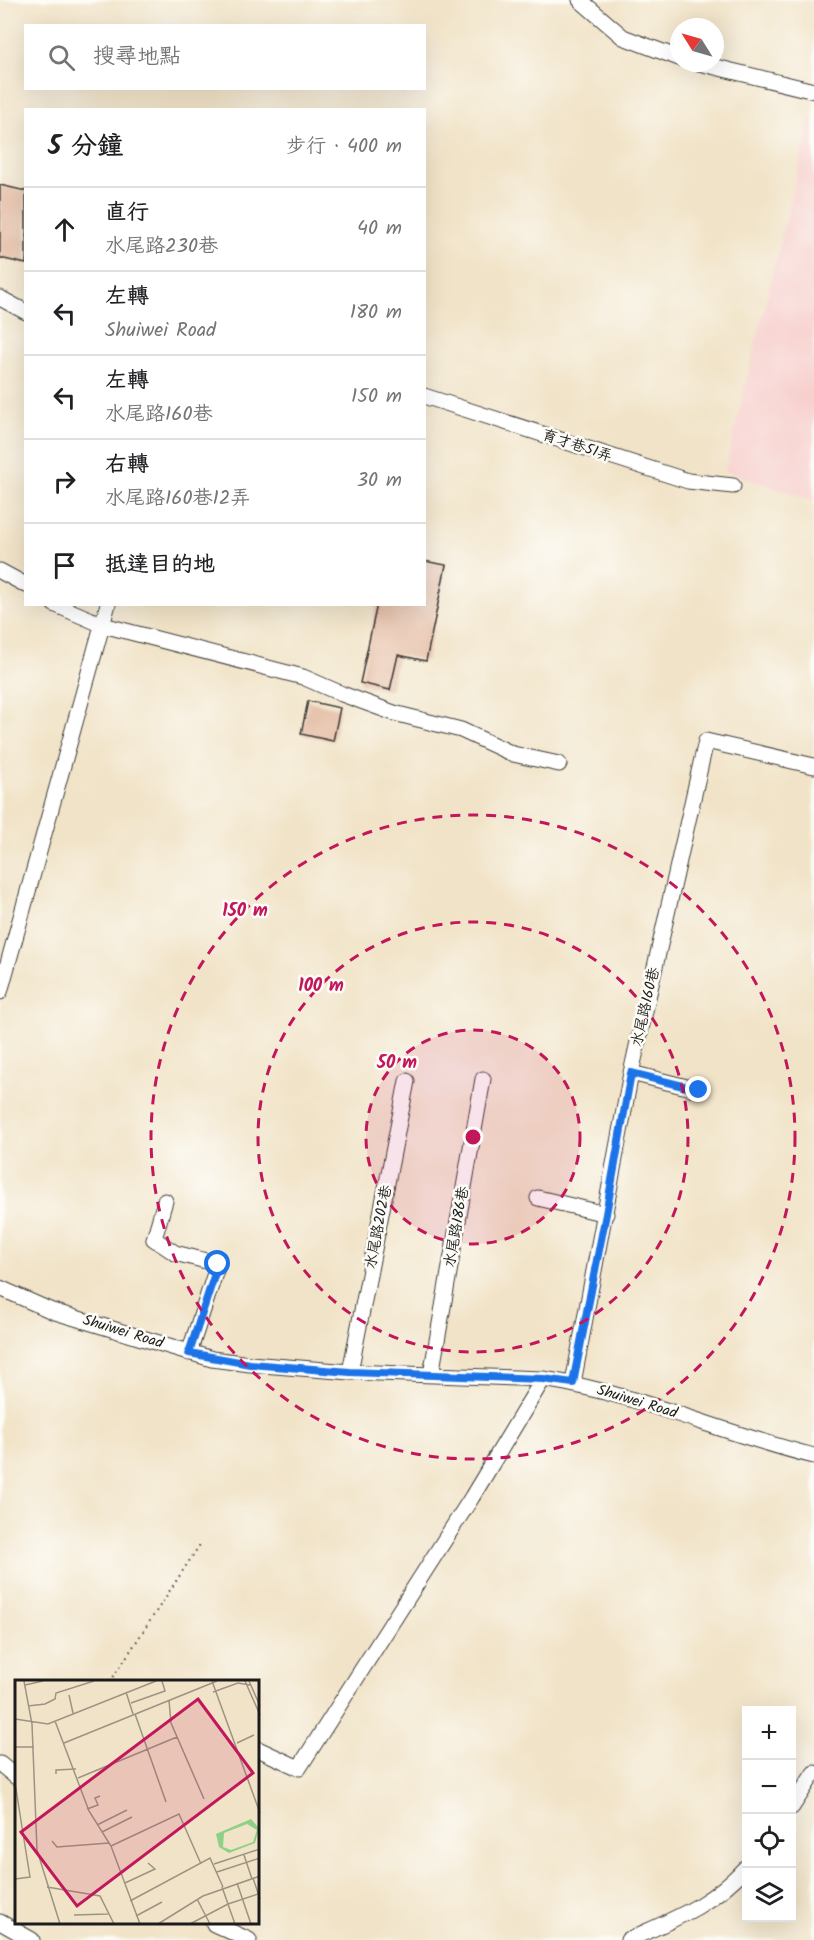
<!DOCTYPE html>
<html lang="zh-TW">
<head>
<meta charset="utf-8">
<style>
  body { margin:0; font-family:Kalam,"LXGW WenKai TC",sans-serif; background:#f6f6f6; color:#202124 }
  .controls { position:absolute; right:18px; bottom:18px; display:grid; overflow:hidden; border-radius:0px; box-shadow:0 6px 24px #0002 }
  .controls button { width:54px; height:54px; display:grid; place-items:center; padding:0; border:0; border-bottom:2px solid #e0e0e0; background:#fff; color:#202124; font:30px sans-serif }
  .compass { position:absolute; left:670px; top:18px; width:54px; height:54px; border-radius:50%; background:#fff; box-shadow:0 6px 24px #0002; rotate:307deg }
  .stop { position:absolute; width:18px; height:18px; margin:-14px; border:4px solid #1a73e8; border-radius:50%; background:#fff }
  .stop.end { background:#1a73e8; border-color:#fff; box-shadow:0 2px 6px #0008 }
  .list { margin:0; padding:0; list-style:none }
  h2 { display:flex; justify-content:space-between; align-items:center; height:78px; margin:0; padding:0 24px; font-size:26px }
  h2 small { font-size:20px; font-weight:400; color:#757577 }
  .list li { display:grid; grid-template-columns:39px 1fr auto; gap:18px; align-items:center; box-sizing:border-box; height:84px; padding:0 24px; border-top:2px solid #e0e0e0 }
  .list b { display:block; font-size:22px; white-space:nowrap }
  .list p { margin:0; font-size:20px; white-space:nowrap; color:#757577 }
  .list em { font-size:20px; font-style:normal; color:#757577 }
  .icon { flex:none; width:33px; height:33px; fill:none; stroke:currentColor; stroke-width:2; stroke-linecap:round; stroke-linejoin:round }
  .map { position:relative; flex:none; width:814px; height:1940px; overflow:hidden }
  .search { position:absolute; background:#fff; box-shadow:0 6px 24px #0002; left:24px; top:24px; width:402px; height:66px; display:flex; align-items:center; gap:15px; box-sizing:border-box; padding:0 21px; border-radius:0px; color:#757577; font-size:22px }
  .panel { position:absolute; background:#fff; box-shadow:0 6px 24px #0002; left:24px; top:108px; width:402px; height:498px; border-radius:0px }
  .map>svg:first-child { display:block }
</style>
</head>
<body>
<div class="map">
<svg width="814" height="1940" viewBox="0 0 814 1940">
  <rect width="100%" height="100%" fill="#fdfcf7"/>
  <filter id="ink" filterUnits="userSpaceOnUse"><feTurbulence type="fractalNoise" baseFrequency=".0167" numOctaves="2"/><feDisplacementMap in="SourceGraphic" scale="12" xChannelSelector="R" yChannelSelector="G"/><feConvolveMatrix kernelMatrix="1 2 1 2 8 2 1 2 1" color-interpolation-filters="sRGB"/></filter>
  <filter id="wash" filterUnits="userSpaceOnUse"><feTurbulence type="fractalNoise" baseFrequency=".008" numOctaves="4" result="noise"/><feDisplacementMap in="SourceGraphic" scale="24" xChannelSelector="R" yChannelSelector="G"/><feGaussianBlur stdDeviation="1.35" result="paint"/><feColorMatrix in="noise" values="0 0 0 0 0 0 0 0 0 0 0 0 0 0 0 0 0 1.4 0 .05"/><feComposite in="paint" operator="in"/></filter>
  <g filter="url(#wash)">
    <rect width="100%" height="100%" fill="#f1e3c7"/>
    <path fill="#f7d0ce" d="M810 119 814 120V501L725 471Z"/>
    <g id="blocks">
      <path fill="#e3b79e" d="M0 185 26 191V264L0 258Z
        M424 561 446 565 426 661 398 655 390 690 360 683 377 604H424Z
        M308 701 340 708 333 741 301 734Z"/>
    </g>
  </g>
  <g filter="url(#ink)">
    <use href="#blocks" fill-opacity="0" stroke="#3c3a36" stroke-width="1.5"/>
    <g fill="none" stroke-linecap="round" stroke-linejoin="round">
      <g stroke="#3c3a36" stroke-width="17">
        <path id="minor" d="M580 0 623 37 679 58
          M699 63 814 91
          M0 298 26 312
          M424 396 688 481 733 486
          M0 571 26 585
          M54 604 103 625 303 677 342 694 394 713 461 730 513 754 559 764
          M0 992 108 604
          M631 1073 699 1090
          M538 1198 606 1214
          M165 1201 154 1239 175 1253 218 1264 189 1353
          M0 1288 52 1311 212 1359 250 1364 350 1372 543 1379C636 1393 723 1434 814 1456
          M350 1372 407 1081
          M431 1375 483 1079
          M573 1383 631 1073 706 741 814 766
          M258 1749 299 1768 472 1497 543 1379
          M0 1764 16 1777
          M792 1807 814 1773
          M0 1922 32 1940
          M214 1924 249 1940
          M628 1940C674 1919 712 1905 746 1867"/>
      </g>
      <path stroke="#3c3a36" stroke-width="2" stroke-dasharray="1.5 4.5" stroke-linecap="butt" d="M110 1682 201 1543"/>
      <use href="#minor" stroke="#fff" stroke-width="15"/>
    </g>
  </g>
  <g fill="none" stroke-linecap="round" stroke-linejoin="round" filter="url(#ink)">
    <path stroke="#1a73e8" stroke-width="8" d="M218 1264 189 1353 250 1364 350 1372 543 1379 573 1383 606 1214 631 1073 699 1090"/>
  </g>
  <circle cx="473" cy="1137" r="107" fill="#c2185b" fill-opacity=".12"/>
  <g fill="none" stroke="#c2185b" stroke-width="3" stroke-dasharray="10 8">
    <circle cx="473" cy="1137" r="107"/>
    <circle cx="473" cy="1137" r="215"/>
    <circle cx="473" cy="1137" r="322"/>
  </g>
  <g text-anchor="middle" dominant-baseline="central" stroke-width="5" stroke-linejoin="round" paint-order="stroke">
    <g font-size="15" fill="#1c1c1c" stroke="#fdfcf7">
      <text transform="translate(577 446) rotate(18)">育才巷51弄</text>
      <text transform="translate(646 1007) rotate(-77)">水尾路160巷</text>
      <text transform="translate(379 1227) rotate(-79)">水尾路202巷</text>
      <text transform="translate(457 1227) rotate(-80)">水尾路186巷</text>
      <text transform="translate(123 1332) rotate(17)">Shuiwei Road</text>
      <text transform="translate(637 1402) rotate(17)">Shuiwei Road</text>
    </g>
  </g>
  <g transform="translate(15 1680)">
    <rect width="244" height="244" fill="#f1e3c7"/>
    <path d="M236 139 244 148 240 163 214 173 204 167 201 154ZM232 144 242 150 238 162 216 170 208 167 209 153Z" fill="#8fd087" fill-rule="evenodd"/>
    <path fill="none" stroke="#9c9383" stroke-width="1.5" d="M9 1 17 44 22 170 45 244M197 1 245 133M230 1 245 35M234 1 245 26M10 5 28 1M111 12 118 34M198 12 223 3 235 5M54 15 58 33M154 20 156 43 189 119M116 23 150 11 147 1M13 26 30 24 40 19 41 13 79 1M120 34 151 122M0 39 33 44 141 1M40 41 74 131 96 166 125 244M49 63 202 1M222 63 239 55M0 67H19M41 94V90L61 89M63 98 162 57M0 103 15 197 0 199M72 129 83 125 80 118 85 116M82 145 112 130M87 152 117 137M37 161 42 167 94 163M96 166 164 134 186 184M229 175 237 199M199 184 245 169M202 192 245 178M238 198 245 219M110 203 140 189 133 183M222 203 236 244M32 207 85 216 99 244M207 207 220 244M182 219 195 244M115 221 195 178 208 207M59 235 93 234M121 236 147 222M143 244 188 216 245 196M175 244 213 224 243 214"/>
    <path fill="#c2185b" fill-opacity="0.15" stroke="#c2185b" stroke-width="3" d="M183 19 238 93 62 226 6 152Z"/>
    <rect width="244" height="244" fill="none" stroke="#1c1c1c" stroke-width="3"/>
  </g>
  <circle cx="473" cy="1137" r="9" fill="#c2185b" stroke="#fdfcf7" stroke-width="3"/>
  <g font-size="18" text-anchor="middle" font-weight="bold" fill="#c2185b" stroke="#fdfcf7" stroke-width="5" stroke-linejoin="round" paint-order="stroke">
    <text x="245" y="916">150 m</text>
    <text x="321" y="991">100 m</text>
    <text x="397" y="1068">50 m</text>
  </g>
</svg>
<div class="controls">
<button>+</button>
<button>−</button>
<button><svg class="icon" aria-label="locate" viewBox="0 0 24 24"><circle cx="12" cy="12" r="6"/><path d="M12 2v4M12 18v4M2 12h4M18 12h4"/></svg></button>
<button><svg class="icon" aria-label="layers" viewBox="0 0 24 24"><path d="M12 4l9 5-9 5-9-5zM3 14l9 5 9-5"/></svg></button>
</div>
<svg class="compass" viewBox="-18 -18 36 36"><path d="M0-13l5 13h-10z" fill="#e53935"/><path d="M0 13l5-13h-10z" fill="#757577"/></svg>
<div class="stop" style="left:218px;top:1264px"></div>
<div class="stop end" style="left:699px;top:1090px"></div>
<div class="search"><svg class="icon" aria-label="search" viewBox="0 0 24 24"><circle cx="10" cy="10" r="6"/><path d="M15 15l6 6"/></svg>搜尋地點</div>
<section class="panel">
<h2>5 分鐘<small>步行 · 400 m</small></h2>
<ul class="list">
<li><svg class="icon" aria-label="ahead" viewBox="0 0 24 24"><path d="M12 20V5M6 11l6-6 6 6"/></svg><div><b>直行</b><p>水尾路230巷</p></div><em>40 m</em></li>
<li><svg class="icon" aria-label="left" viewBox="0 0 24 24"><path d="M17 20v-9H6M10 6l-5 5 5 5"/></svg><div><b>左轉</b><p>Shuiwei Road</p></div><em>180 m</em></li>
<li><svg class="icon" aria-label="left" viewBox="0 0 24 24"><path d="M17 20v-9H6M10 6l-5 5 5 5"/></svg><div><b>左轉</b><p>水尾路160巷</p></div><em>150 m</em></li>
<li><svg class="icon" aria-label="right" viewBox="0 0 24 24"><path d="M7 20v-9h11M14 6l5 5-5 5"/></svg><div><b>右轉</b><p>水尾路160巷12弄</p></div><em>30 m</em></li>
<li><svg class="icon" aria-label="arrive" viewBox="0 0 24 24"><path d="M6 21V4h12l-3 4 3 4H6"/></svg><div><b>抵達目的地</b></div></li>
</ul>
</section>
</div>
</body>
</html>
